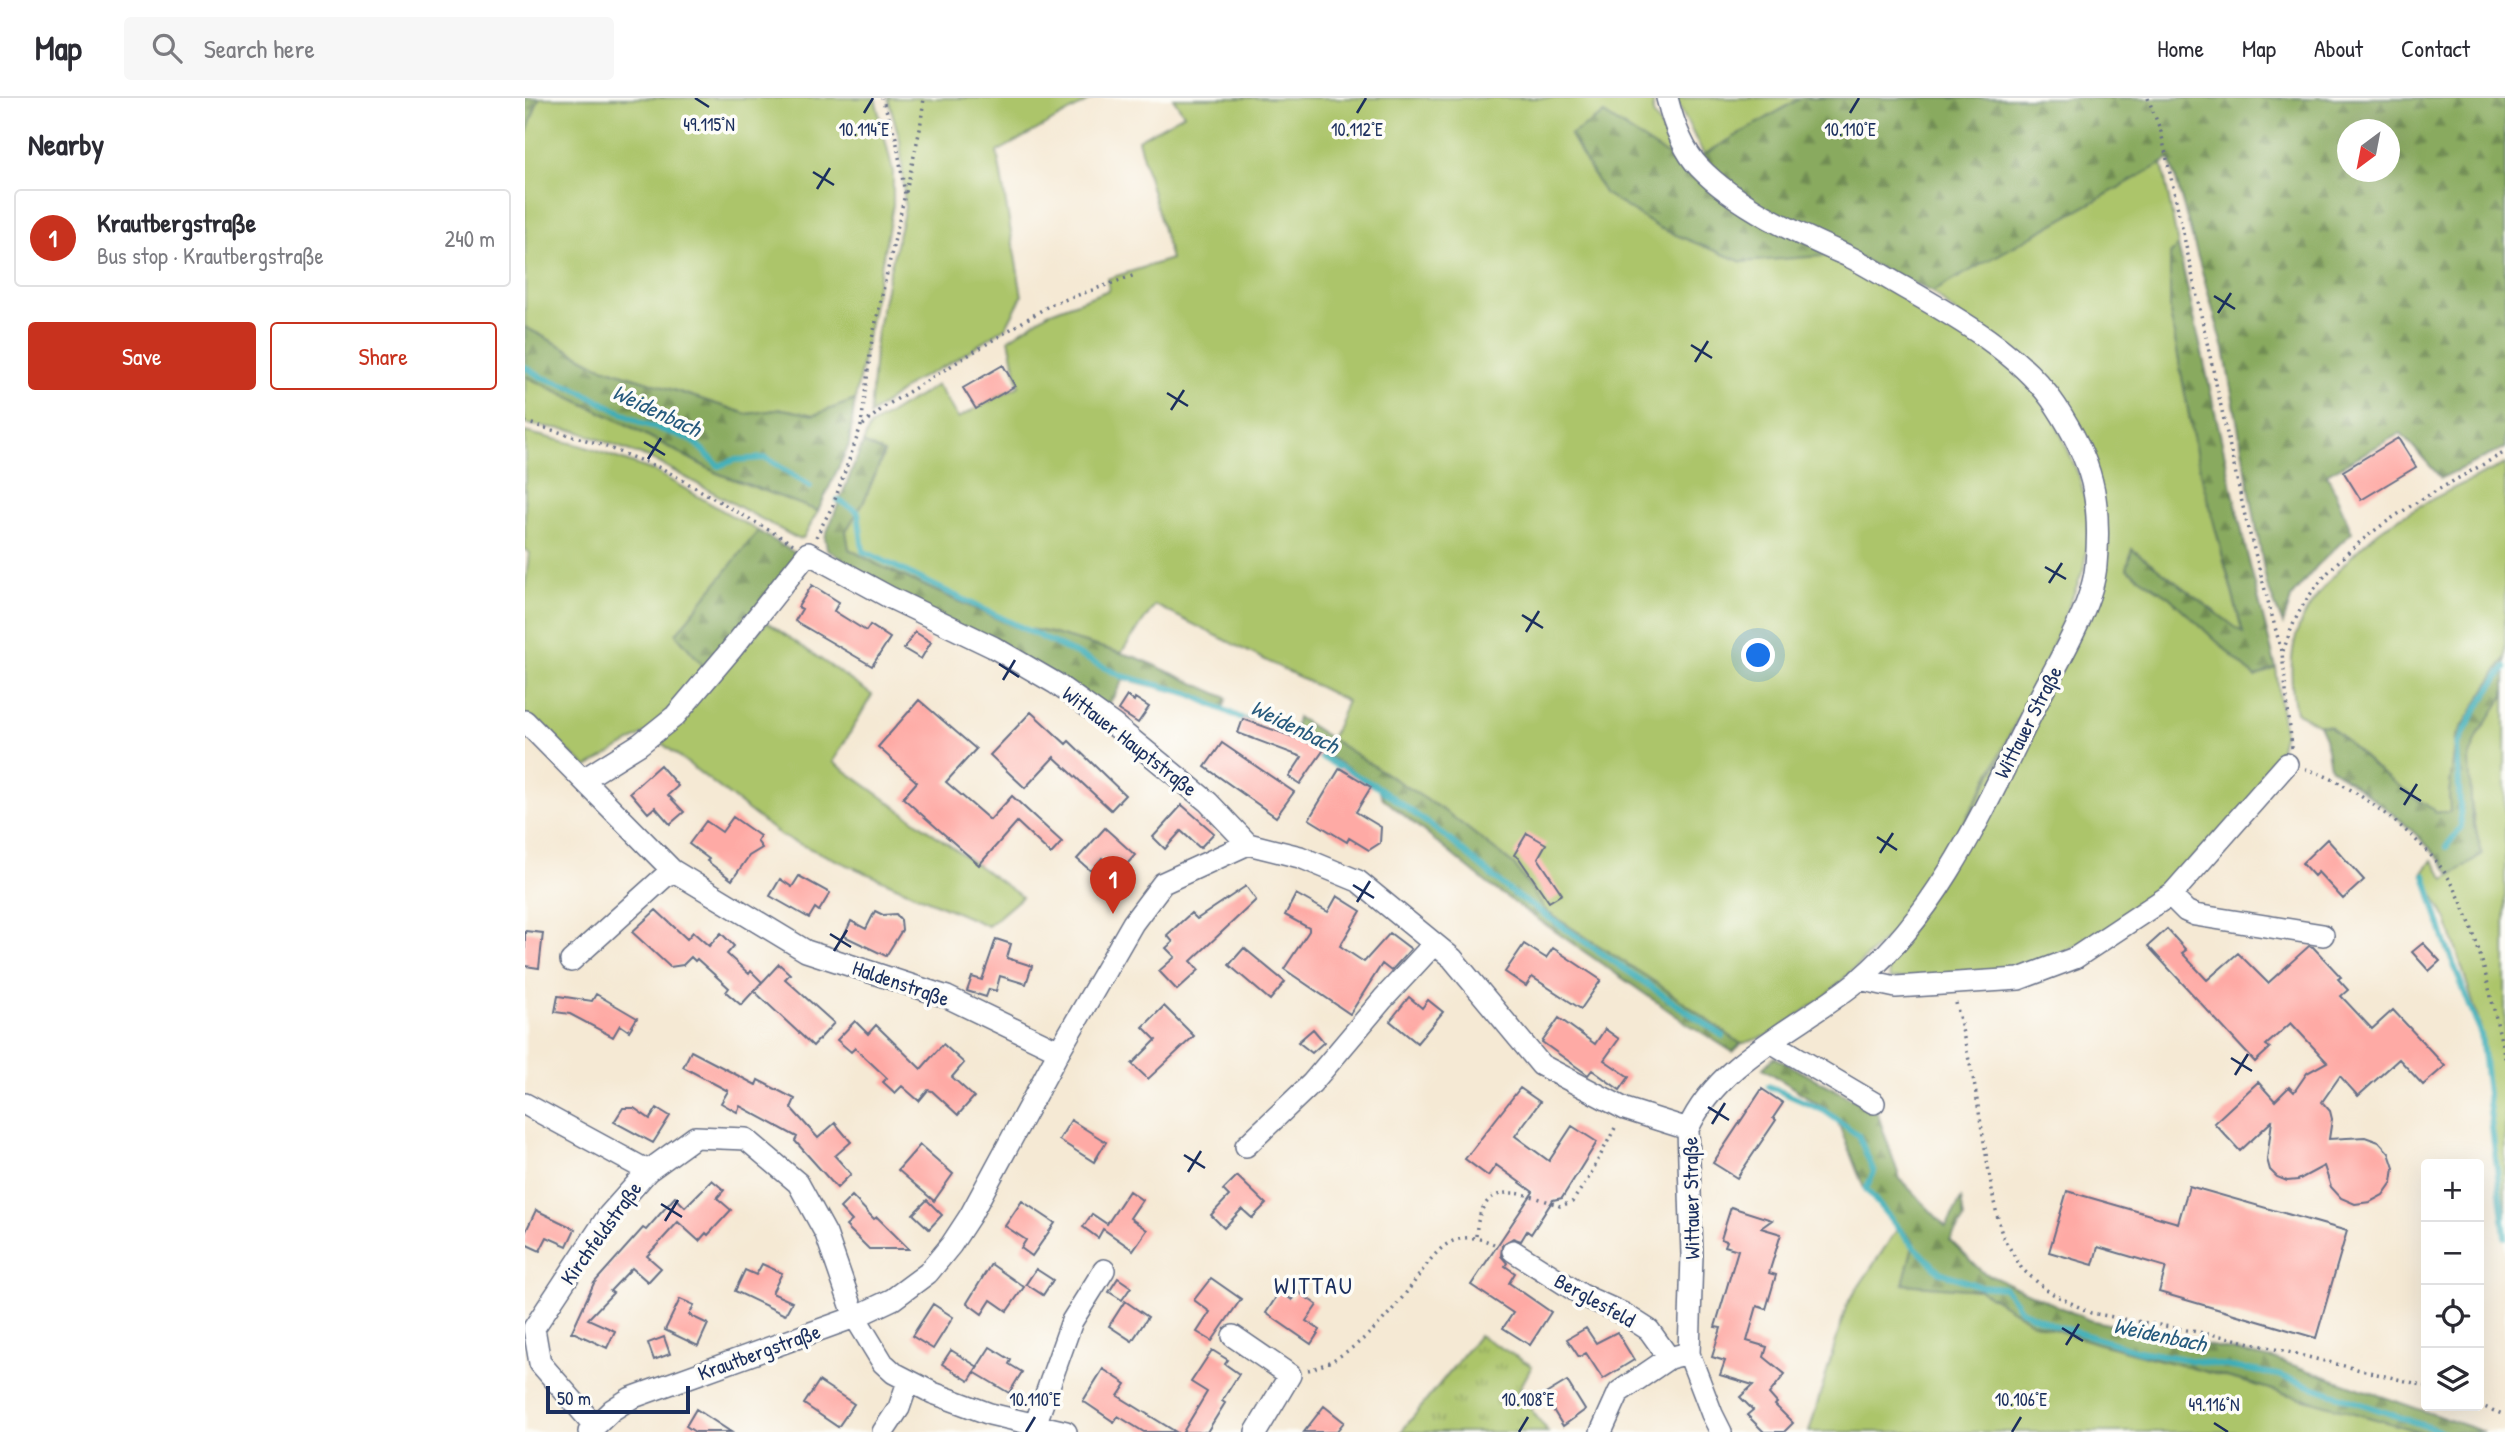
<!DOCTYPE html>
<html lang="en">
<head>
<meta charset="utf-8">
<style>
  body { margin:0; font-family:"Patrick Hand",sans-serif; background:#f7f7f7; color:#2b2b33 }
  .controls { position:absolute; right:21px; bottom:21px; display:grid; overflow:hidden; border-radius:7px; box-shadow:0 7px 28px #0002 }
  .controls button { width:63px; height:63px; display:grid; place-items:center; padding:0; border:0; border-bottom:2px solid #e1e1e2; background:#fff; color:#2b2b33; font:35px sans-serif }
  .compass { position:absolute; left:1812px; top:21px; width:63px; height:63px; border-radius:50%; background:#fff; box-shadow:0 7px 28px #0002; rotate:212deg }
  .scale { position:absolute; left:21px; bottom:18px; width:144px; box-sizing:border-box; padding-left:7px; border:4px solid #1b2f5e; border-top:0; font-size:19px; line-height:24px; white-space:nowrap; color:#1b2f5e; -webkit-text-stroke:5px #fdfcf7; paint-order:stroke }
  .you { position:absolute; left:1234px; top:558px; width:24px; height:24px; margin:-18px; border:5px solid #fff; border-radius:50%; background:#1a73e8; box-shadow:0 0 0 10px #1a73e833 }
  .badge { display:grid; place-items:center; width:46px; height:46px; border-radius:50%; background:#c8321e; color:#fff; font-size:23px; font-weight:700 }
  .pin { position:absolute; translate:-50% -58px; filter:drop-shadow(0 2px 4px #0008) }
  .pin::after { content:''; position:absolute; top:37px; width:24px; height:21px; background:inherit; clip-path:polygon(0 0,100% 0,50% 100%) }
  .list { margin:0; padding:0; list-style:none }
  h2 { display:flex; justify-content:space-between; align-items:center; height:91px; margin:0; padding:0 28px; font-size:30px }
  h2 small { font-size:23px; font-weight:400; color:#7c7c81 }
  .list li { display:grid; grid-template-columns:46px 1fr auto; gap:21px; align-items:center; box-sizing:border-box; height:98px; margin:0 14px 14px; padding:0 14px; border:2px solid #e1e1e2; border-radius:7px }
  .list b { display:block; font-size:26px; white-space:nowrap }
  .list p { margin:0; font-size:23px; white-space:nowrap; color:#7c7c81 }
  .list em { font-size:23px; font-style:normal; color:#7c7c81 }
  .actions { display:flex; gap:14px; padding:21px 28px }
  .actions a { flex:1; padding:16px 0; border:2px solid #c8321e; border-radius:7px; text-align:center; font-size:24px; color:#c8321e }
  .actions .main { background:#c8321e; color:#fff }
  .icon { flex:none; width:38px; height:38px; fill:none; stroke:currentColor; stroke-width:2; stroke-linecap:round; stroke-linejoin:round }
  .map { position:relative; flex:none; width:1980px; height:1334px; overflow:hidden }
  header { display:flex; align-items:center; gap:42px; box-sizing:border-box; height:98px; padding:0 35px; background:#fff; border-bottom:2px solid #e1e1e2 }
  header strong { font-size:33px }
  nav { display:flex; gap:38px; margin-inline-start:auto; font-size:24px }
  .search { width:490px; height:63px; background:#f7f7f7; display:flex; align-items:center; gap:18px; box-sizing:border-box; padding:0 24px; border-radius:7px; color:#7c7c81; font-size:26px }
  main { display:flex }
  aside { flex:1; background:#fff }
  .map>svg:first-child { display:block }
</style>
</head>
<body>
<header>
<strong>Map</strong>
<div class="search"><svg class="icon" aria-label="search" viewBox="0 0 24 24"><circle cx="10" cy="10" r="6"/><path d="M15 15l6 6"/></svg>Search here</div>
<nav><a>Home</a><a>Map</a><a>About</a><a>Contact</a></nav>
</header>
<main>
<aside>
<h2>Nearby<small></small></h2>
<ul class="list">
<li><span class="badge">1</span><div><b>Krautbergstraße</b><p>Bus stop · Krautbergstraße</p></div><em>240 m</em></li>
</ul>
<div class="actions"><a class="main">Save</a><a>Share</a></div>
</aside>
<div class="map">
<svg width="1980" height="1334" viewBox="0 0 1980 1334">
  <defs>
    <pattern id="forest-firs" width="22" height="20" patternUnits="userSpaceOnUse" patternTransform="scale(1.75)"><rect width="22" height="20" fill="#89aa5f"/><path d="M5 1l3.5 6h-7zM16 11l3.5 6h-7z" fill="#6f8b52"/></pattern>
    <pattern id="park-tufts" width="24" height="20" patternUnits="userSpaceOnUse" patternTransform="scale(1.75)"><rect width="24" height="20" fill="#acc56b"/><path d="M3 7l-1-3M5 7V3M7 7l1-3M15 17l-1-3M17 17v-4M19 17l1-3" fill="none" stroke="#8ba05b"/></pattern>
  </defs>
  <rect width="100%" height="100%" fill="#fdfcf7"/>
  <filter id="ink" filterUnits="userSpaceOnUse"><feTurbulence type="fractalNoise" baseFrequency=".0143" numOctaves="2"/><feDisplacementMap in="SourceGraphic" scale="14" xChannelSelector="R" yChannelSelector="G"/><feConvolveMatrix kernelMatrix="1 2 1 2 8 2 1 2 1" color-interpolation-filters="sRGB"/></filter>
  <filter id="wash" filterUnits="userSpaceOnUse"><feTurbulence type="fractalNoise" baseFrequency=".00686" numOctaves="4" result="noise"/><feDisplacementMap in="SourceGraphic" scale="28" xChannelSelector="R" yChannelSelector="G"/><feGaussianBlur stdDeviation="1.57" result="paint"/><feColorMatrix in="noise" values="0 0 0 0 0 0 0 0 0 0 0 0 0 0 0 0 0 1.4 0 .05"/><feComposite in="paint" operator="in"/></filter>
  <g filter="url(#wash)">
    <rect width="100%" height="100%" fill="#f5e9d4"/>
    <path fill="#acc56b" stroke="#647a64" stroke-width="2" d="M14 0H350L368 73V107L330 302 289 317 258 311 222 316 74 268 0 229V40Z
      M363 0H569L472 54 497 198 481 229 422 267 389 283 345 317 351 241 363 180 380 110 375 42Z
      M648 0H1128V16L1159 68 1045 37 1304 157 1408 216 1489 267 1520 298 1554 378 1561 404 1564 434 1559 470 1518 572 1458 689 1412 772 1377 825 1302 897 1245 937 1216 946 1133 886 1022 814 989 767 924 716 806 641 822 603 630 507 596 555 522 534 490 529 353 467 324 451 321 433 339 403 359 355 338 345 345 328 412 287 433 320 494 288 484 241 523 215 584 192 582 181 646 161 613 42 659 16Z
      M1150 0H1276L1179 57Z
      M1637 65 1653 148 1645 156V215L1672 360 1718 536 1607 451 1602 471 1644 499 1730 578 1751 570 1759 634 1752 662 1740 690 1642 785 1579 835 1522 861 1473 875 1365 881 1362 868 1573 482 1554 327 1407 194Z
      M0 278 97 324 192 375 293 413 278 440 273 441 129 362 52 333 0 326Z
      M0 334 58 348 129 373 233 433 151 536 182 572 122 634 62 669 0 618V490L4 455 0 451Z
      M1980 366V560L1931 639 1924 696 1926 714H1911L1856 675 1805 628 1794 627 1771 614C1765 587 1764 555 1774 529 1787 497 1837 443 1866 425 1902 402 1941 384 1980 366Z
      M242 524 347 597 308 664 497 799 463 828 258 739 134 643Z
      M1980 596V1134L1955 927 1922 822 1897 776 1907 762 1920 781 1957 756C1951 732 1939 682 1945 658 1951 635 1967 616 1980 596Z
      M1373 1130 1389 1144 1378 1186 1455 1192 1507 1224 1571 1245 1713 1282 1896 1334H1284L1322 1206Z"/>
    <path fill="url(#forest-firs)" stroke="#526c5e" stroke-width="2" fill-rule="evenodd" d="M0 0H14L0 40Z
      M1276 0H1980V350L1916 380 1876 335 1802 376 1827 434 1792 468 1767 498 1758 526 1742 488 1699 251 1645 61 1407 194 1325 156 1217 164 1134 130 1079 95 1045 37 1079 16 1159 68ZM1822 32H1864V74H1822Z
      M1653 148 1721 452 1751 570 1730 579 1644 499 1602 471 1607 451 1718 535 1672 360 1645 215V156Z
      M0 229 74 268 222 316 258 311 289 317 330 302 324 347 293 413 192 375 97 324 0 278Z
      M338 345 359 355 339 403 321 433 324 451 353 467 490 529 522 534 613 560 702 600 697 613 663 597 599 581 580 613 350 484 302 451 300 439Z
      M233 433 277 459 182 572 151 536Z
      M1980 560V596L1954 635 1944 661 1947 719 1957 756 1926 777C1895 732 1849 701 1805 669L1800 640 1794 627 1805 628 1856 675 1911 714H1925L1924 696 1931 639Z
      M772 619 924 716 989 767 1022 814 1133 886 1216 946 1208 954 1160 924 964 787 858 700 853 689 768 636Z
      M1249 959 1352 1014 1375 1081 1421 1129 1436 1101 1439 1121 1425 1142 1457 1174 1564 1222 1753 1262 1959 1334H1896L1713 1282 1571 1245 1507 1224 1455 1192 1378 1186 1389 1144 1340 1093 1310 1017 1238 970Z"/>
    <path fill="url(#park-tufts)" stroke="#647a64" stroke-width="2" d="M954 1237 1007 1268 993 1294 1023 1334H876Z"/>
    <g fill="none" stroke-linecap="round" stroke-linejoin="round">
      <path stroke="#3eaeb8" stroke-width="6" d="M0 269 16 279 47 289 117 325 167 342 194 368 209 362 241 360 285 388
        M313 402 333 414 338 453 597 578 663 595 724 624
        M787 654 853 689 920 738 985 793 1198 938
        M1921 749 1936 729 1932 648 1947 619 1980 569
        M1900 777 1919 841 1956 937 1980 1139
        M1243 988 1300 1013 1333 1037 1349 1074 1341 1091 1384 1143 1415 1174 1454 1188 1480 1190 1496 1212 1529 1227 1614 1253 1753 1277 1918 1334"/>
    </g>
    <g id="blocks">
      <path fill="#feaaa5" d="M478 267 490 288 451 311 438 290Z
        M1873 340 1891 369 1836 402 1818 373Z
        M287 487 314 504 309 513 341 533 345 527 365 540 347 568 270 523 277 511 273 509Z
        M390 534 406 544 396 561 379 551Z
        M602 598 609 603 610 600 624 609 613 625 593 612Z
        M394 602 451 651 421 684 465 722 487 698 537 744 526 756 492 724 454 767 378 700 392 684 353 649Z
        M506 614 541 646 544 643 600 697 586 712 529 659 500 690 465 657Z
        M718 621 785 645 787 643 800 650 775 686 764 679 777 659 713 635Z
        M697 645 769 694 751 719 680 669Z
        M135 667 153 688 143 697 159 714 145 726 130 709 123 715 105 694Z
        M815 670 846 689 831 714 856 729 855 745 844 752 824 740 822 744 784 721Z
        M657 707 689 735 675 750 656 733 640 751 628 739Z
        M208 719 235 738 232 743 237 750 224 758 207 782 182 763 184 761 164 746 181 723 197 734Z
        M580 730 610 757 594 775 577 760 566 773 552 761Z
        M1002 735 1021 746 1013 760 1037 796 1024 804 994 760 989 757Z
        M1802 741 1839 782 1818 801 1793 774 1789 778 1777 765Z
        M274 778 305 795 294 813 290 810 284 820 245 798 255 781 267 789Z
        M721 788 731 802 666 863 674 872 652 892 634 873 650 859 641 850 648 844 642 837 666 815 672 821Z
        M771 796 803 814 812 798 836 813 815 848 839 864 865 835 886 851 866 873 857 866 825 916 759 871 784 833V830L760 817Z
        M131 812 162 841 168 834 184 848 196 835 209 848 202 856 224 876 226 873 237 884 216 907 201 894 204 890 172 861 170 863 166 859 158 867 145 869 107 834Z
        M350 813 358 817 371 816 376 822 377 832 361 858 319 838 326 823 341 831Z
        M1642 831 1661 852 1657 855 1682 882 1713 855 1743 885 1784 848 1788 849 1816 879 1813 881 1823 892 1816 898 1847 931 1868 912 1920 968 1898 987 1874 961 1833 998 1815 978 1797 1004 1805 1013 1807 1021 1804 1041 1840 1039 1854 1044 1864 1055 1869 1070 1867 1084 1858 1097 1845 1104 1830 1106 1816 1100 1806 1089 1799 1068 1773 1082 1762 1083 1752 1079 1745 1072 1742 1061 1747 1023 1715 1053 1689 1025 1733 984 1750 1003 1764 989 1769 994 1782 975 1802 964 1766 925 1741 947 1745 950 1730 964 1623 848Z
        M0 833 18 835 14 870 0 868Z
        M471 841 486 846 482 860 507 868 501 886 475 878 471 893 464 891 461 899 442 893 447 879 457 882Z
        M1898 845 1915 863 1904 873 1887 854Z
        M999 846 1021 860 1028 850 1076 882 1056 911 1007 879 1001 888 980 874Z
        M719 850 760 884 745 902 704 867Z
        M254 866 265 876 260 881 309 925 288 948 229 893Z
        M71 896 112 920 104 933 95 927 88 939 45 916 30 914 33 898 67 903Z
        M884 899 897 910 903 902 918 914 892 945 865 923Z
        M639 908 669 938 623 981 607 966 631 942 618 929Z
        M1034 920 1070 946 1080 931 1094 941 1079 962 1104 979 1095 992 1067 972 1063 977 1017 944Z
        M330 923 343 936 351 927 396 971 418 946 439 965 427 979 449 999 433 1017 407 993 403 992 394 1003 377 988 370 995 358 984 362 980 330 950 326 954 312 942Z
        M788 931 799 944 787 955 773 944Z
        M166 953 231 987 233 982 270 1001 266 1010 293 1040 310 1025 326 1044 310 1058 326 1076 312 1090 270 1043 272 1039 215 1008 212 1014 196 1005 203 993 158 969Z
        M995 990 1015 1004 990 1038 1024 1063 1047 1028 1072 1044 1037 1100 1028 1102 1006 1136 1002 1133 996 1143 988 1140 977 1147 976 1158 982 1165 980 1168 990 1175 984 1185 1026 1214 1005 1247 978 1230 988 1215 946 1187 1008 1094 971 1067 963 1078 940 1061Z
        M1237 991 1258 1005 1248 1020 1251 1022 1212 1080 1188 1065Z
        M98 1010H109L125 1021 132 1010 145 1018 128 1045 89 1024Z
        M546 1022 581 1044 569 1064 534 1042Z
        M395 1047 428 1076 409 1103 373 1072Z
        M712 1078 741 1106 727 1120 717 1111 699 1130 686 1117 704 1098 698 1092Z
        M187 1082 199 1092 192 1100 206 1112 183 1137 181 1135 174 1143 153 1124 122 1158 136 1170 123 1184 107 1170 85 1193 88 1195 63 1221 90 1233 82 1250 50 1235H46L69 1185 118 1130 121 1132 150 1099 160 1109Z
        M1664 1088 1822 1133 1791 1240 1634 1194 1641 1169 1573 1149 1568 1167 1524 1154 1542 1093 1653 1125Z
        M604 1093 617 1102 605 1120 622 1132 608 1152 578 1131 573 1140 558 1129 567 1116 582 1126Z
        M327 1098 349 1121 352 1119 384 1151H344L321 1128 327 1123 315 1110Z
        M402 1102 417 1117 404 1131 388 1116Z
        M497 1103 530 1125 507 1158 496 1150 501 1142 480 1128Z
        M1206 1109 1247 1122 1236 1130 1256 1136 1244 1175 1251 1177 1241 1211 1232 1208 1222 1243 1242 1249 1239 1259 1260 1276 1244 1296 1252 1305 1250 1307 1268 1325 1259 1334H1239L1222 1317 1228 1312 1215 1299 1228 1287 1195 1277 1200 1263 1187 1259 1196 1230 1190 1229 1213 1152 1200 1148 1202 1143 1196 1141Z
        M11 1112 50 1131 42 1148 22 1139 15 1153 0 1146V1135Z
        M237 1166 257 1175 247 1195 267 1204 260 1217 210 1193 220 1172 231 1177Z
        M466 1166 499 1189 482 1213 466 1202 457 1216 442 1205Z
        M511 1171 528 1182 518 1197 501 1186Z
        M593 1180 606 1189 597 1202 584 1194Z
        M686 1180 716 1201 687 1243 672 1234 685 1214 669 1202Z
        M755 1193 767 1202 772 1193 792 1207 781 1223 795 1232 786 1246 741 1215Z
        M155 1201 169 1207 164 1217 183 1226 173 1248 140 1232Z
        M600 1203 623 1219 607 1243 584 1228Z
        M408 1206 428 1219 408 1251 387 1238Z
        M1061 1230 1071 1245 1092 1234 1109 1262 1078 1281 1061 1255 1054 1259 1042 1241Z
        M139 1239 145 1256 129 1262 123 1245Z
        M465 1249 486 1262 484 1266 497 1274 484 1295 449 1274Z
        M426 1252 453 1269 444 1283 417 1266Z
        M687 1252 703 1262 700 1266 714 1276 697 1303 700 1305 682 1334H658L682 1294 666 1284Z
        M578 1271 601 1286 593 1298 651 1334H619L593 1318 589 1324 558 1303Z
        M294 1283 329 1306 313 1329 279 1306Z
        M1042 1283 1060 1312 1038 1328 1019 1297Z
        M799 1308 819 1324 811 1334H779Z
        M171 1311 206 1334H170L161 1328Z"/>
    </g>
  </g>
  <g filter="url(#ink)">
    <use href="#blocks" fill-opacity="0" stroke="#677087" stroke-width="2"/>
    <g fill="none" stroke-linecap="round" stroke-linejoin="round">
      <g stroke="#677087" stroke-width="24">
        <path id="minor" d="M1142 0C1148 24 1157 51 1174 69 1211 108 1275 137 1323 158 1342 167 1360 179 1378 189 1431 219 1498 257 1531 308 1567 363 1577 401 1571 467 1568 507 1533 564 1514 601 1464 699 1420 808 1335 881 1279 928 1194 961 1163 1031L1167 1157 1164 1256 1187 1316 1196 1334
          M0 623 147 772 46 863
          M59 681 115 646 150 618 206 552 283 455 364 499 468 549 530 585 589 627 683 704 723 746 775 759 833 783 927 860 1016 967 1100 1011 1163 1031
          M147 772 281 853 422 899 534 953
          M1645 797 1661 813 1670 817 1798 837
          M1334 881 1371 889 1494 881 1550 860 1648 795 1762 666
          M1246 944 1349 1005
          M0 1006 123 1073
          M721 1048 787 985 858 901 909 846
          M988 1153 1057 1197 1099 1216 1124 1232 1144 1260
          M708 1238 765 1277 731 1334
          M69 1327 15 1265 9 1230 83 1118 123 1073 170 1039 221 1041 273 1085 301 1136 330 1219 358 1265 369 1275 408 1295 465 1316 541 1334
          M510 1327 547 1223 579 1172
          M64 1334 87 1312 106 1300 330 1219 368 1201 403 1175 426 1147 445 1118 534 953 608 825 638 785 723 746
          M358 1334 374 1310 383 1284
          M1076 1334 1094 1294 1144 1260 1156 1257"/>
      </g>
      <path stroke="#677087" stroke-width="3.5" stroke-dasharray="2 5" stroke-linecap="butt" d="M1623 0 1636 34 1720 418 1757 555 1767 650
        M381 94 395 31 399 0
        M0 324 68 344 138 371 268 446
        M338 327 359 309 525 207 610 177
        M291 439 308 407 336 328 347 241 380 96 371 40 357 0
        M1758 553C1764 537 1770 519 1780 504 1828 432 1907 396 1980 354
        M1780 671C1807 678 1827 692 1850 708 1880 730 1917 762 1933 797 1957 848 1967 905 1980 960
        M1431 905 1449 984 1469 1104 1477 1137 1497 1171 1524 1194 1566 1215 1701 1239 1901 1288
        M951 1138C955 1079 995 1093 1035 1108L1047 1104 1063 1081 1091 1028
        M783 1272C824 1261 859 1224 884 1191 896 1176 909 1151 928 1143 943 1137 955 1140 969 1146
        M1954 1307 1980 1317"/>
      <use href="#minor" stroke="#fff" stroke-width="21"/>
    </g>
  </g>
  <path fill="none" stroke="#1b2f5e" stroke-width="2.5" d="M170 0 184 9M339 15 348 0M832 15 841 0M1325 15 1334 0M288 74 309 87M292 91 305 70M1689 198 1710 211M1693 215 1706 195M1166 247 1187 260M1170 264 1183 243M642 295 663 308M646 312 659 292M119 344 140 357M123 361 136 340M1520 469 1541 481M1524 485 1537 465M997 517 1018 530M1001 534 1014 513M474 566 494 579M478 582 490 562M1875 690 1896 703M1879 707 1892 686M1352 739 1372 752M1355 755 1368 735M828 787 849 800M832 804 845 783M305 836 326 849M309 853 322 832M1706 960 1727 973M1710 977 1723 956M1183 1009 1204 1022M1187 1026 1200 1005M659 1057 680 1070M663 1074 676 1053M136 1106 157 1119M140 1123 153 1102M1537 1230 1558 1243M1541 1247 1554 1226M1689 1325 1703 1334M501 1334 510 1319M994 1334 1003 1319M1487 1334 1496 1319"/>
  <g text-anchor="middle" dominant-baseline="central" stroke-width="7" stroke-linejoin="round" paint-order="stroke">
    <g font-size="21" fill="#1b2f5e" stroke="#fdfcf7">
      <text transform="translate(1503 624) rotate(-63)">Wittauer Straße</text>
      <text transform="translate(605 643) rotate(38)">Wittauer Hauptstraße</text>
      <text transform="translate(376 885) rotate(19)">Haldenstraße</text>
      <text transform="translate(1166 1100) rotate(-91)">Wittauer Straße</text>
      <text transform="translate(76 1135) rotate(-54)">Kirchfeldstraße</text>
      <text transform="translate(1070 1202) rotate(29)">Berglesfeld</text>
      <text transform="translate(234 1254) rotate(-20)">Krautbergstraße</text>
    </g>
    <g font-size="23" font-style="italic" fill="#275b7e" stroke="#fdfcf7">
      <text transform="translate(132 312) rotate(25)">Weidenbach</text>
      <text transform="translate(770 628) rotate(26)">Weidenbach</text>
      <text transform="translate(1635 1236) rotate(12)">Weidenbach</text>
    </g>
    <g font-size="24" letter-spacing="2" fill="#1b2f5e" stroke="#fdfcf7">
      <text x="789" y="1187">WITTAU</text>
    </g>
  </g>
  <g font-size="18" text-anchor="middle" fill="#1b2f5e" stroke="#fdfcf7" stroke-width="7" stroke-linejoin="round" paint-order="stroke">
    <text x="184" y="33">49.115°N</text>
    <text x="339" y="38">10.114°E</text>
    <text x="832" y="38">10.112°E</text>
    <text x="1325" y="38">10.110°E</text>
    <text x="510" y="1308">10.110°E</text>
    <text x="1003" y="1308">10.108°E</text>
    <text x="1496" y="1308">10.106°E</text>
    <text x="1689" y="1313">49.116°N</text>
  </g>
</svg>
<div class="controls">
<button>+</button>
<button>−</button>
<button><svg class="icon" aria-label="locate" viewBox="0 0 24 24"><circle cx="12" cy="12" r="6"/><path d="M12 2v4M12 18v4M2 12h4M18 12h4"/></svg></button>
<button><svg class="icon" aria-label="layers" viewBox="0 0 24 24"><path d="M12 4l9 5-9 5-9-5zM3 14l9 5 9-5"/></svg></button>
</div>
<svg class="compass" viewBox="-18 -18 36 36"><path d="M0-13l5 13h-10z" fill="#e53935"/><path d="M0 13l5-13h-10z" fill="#7c7c81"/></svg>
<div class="scale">50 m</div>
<div class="you"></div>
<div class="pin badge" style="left:588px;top:816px">1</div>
</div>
</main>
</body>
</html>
